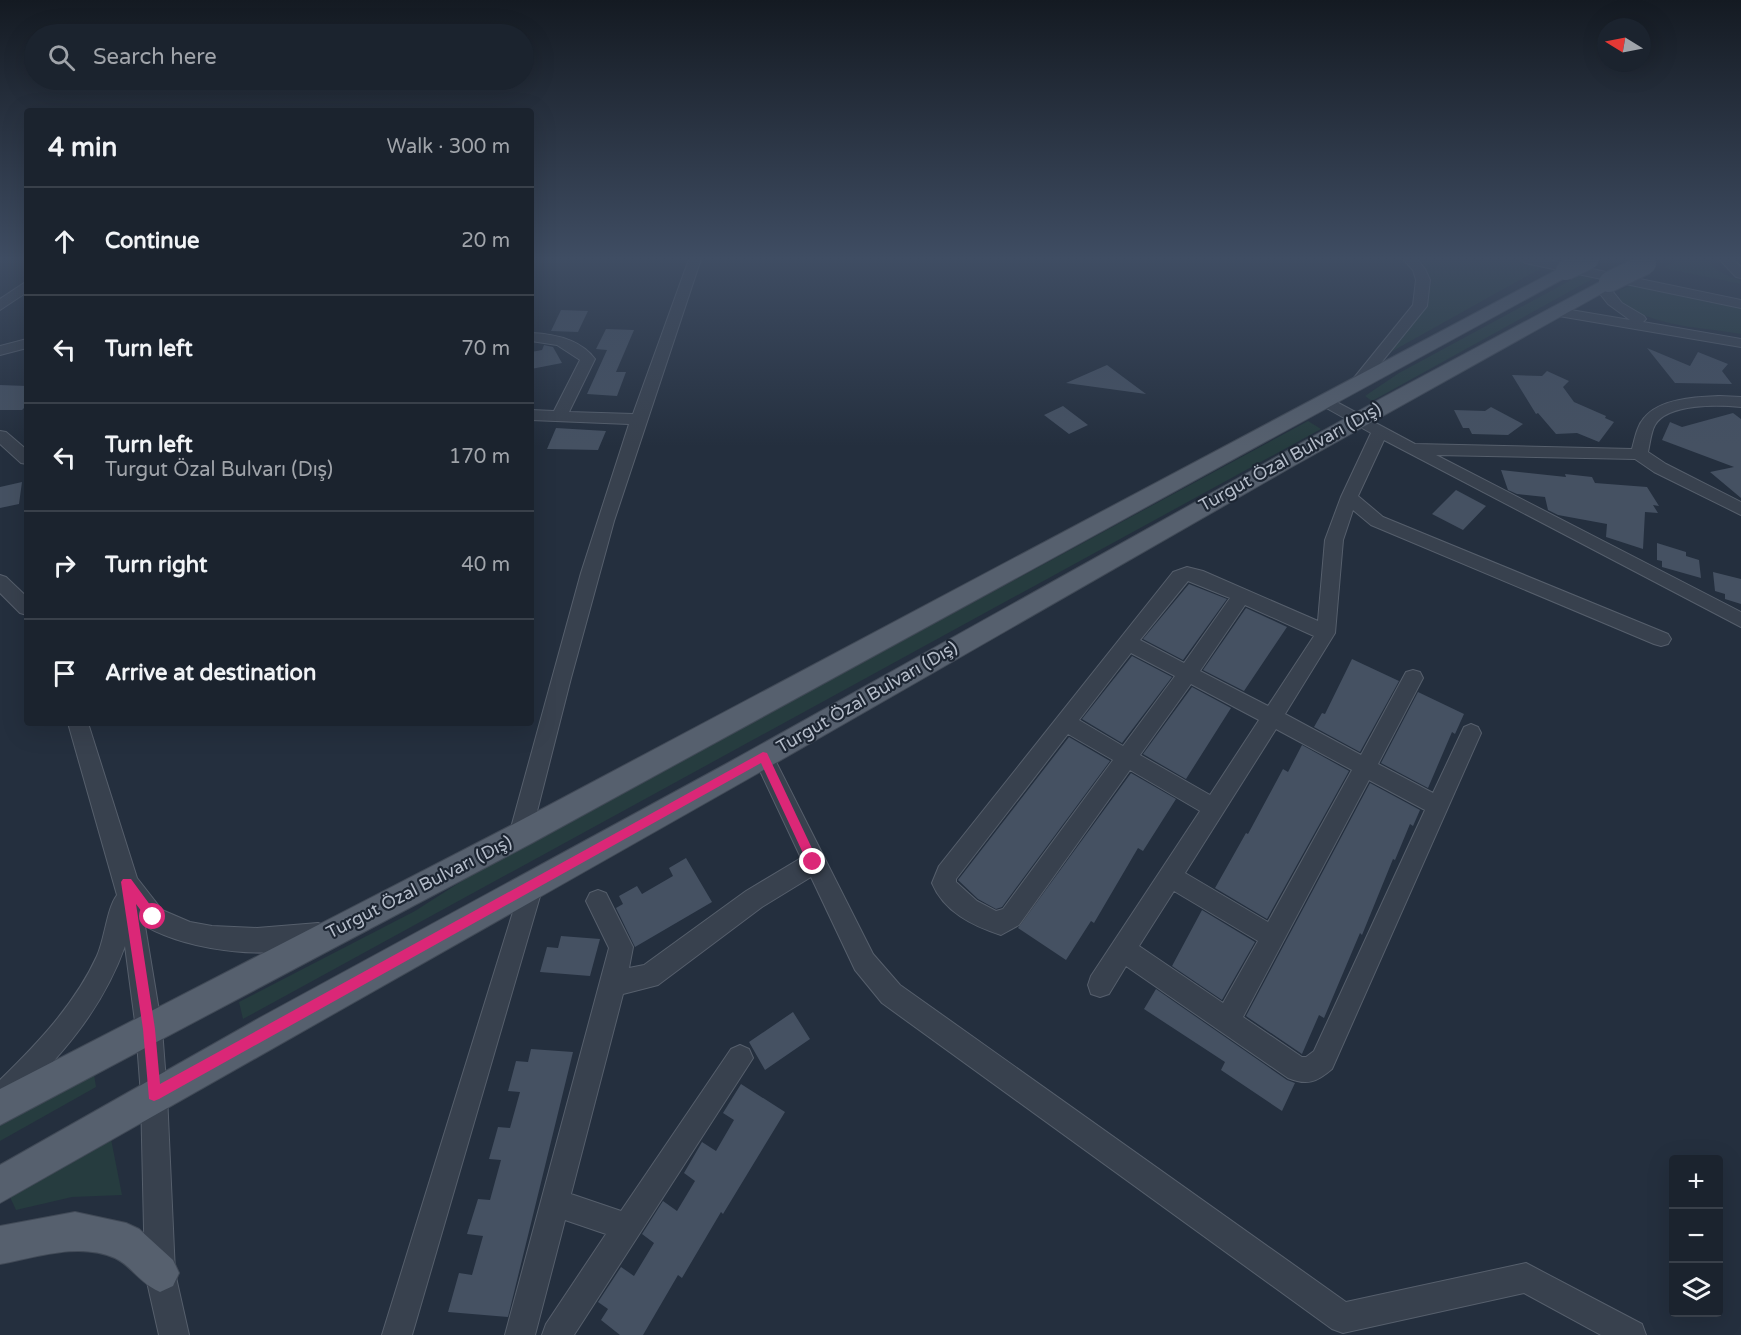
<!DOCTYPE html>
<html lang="en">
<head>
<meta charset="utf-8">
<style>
  body { margin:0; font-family:"Varela Round",sans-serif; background:#282f3a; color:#f1f3f6 }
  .controls { position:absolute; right:18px; bottom:18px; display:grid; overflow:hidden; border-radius:6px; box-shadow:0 6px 24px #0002 }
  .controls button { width:54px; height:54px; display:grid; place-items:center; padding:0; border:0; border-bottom:2px solid #39404a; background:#1b232e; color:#f1f3f6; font:30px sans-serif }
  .compass { position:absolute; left:1597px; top:18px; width:54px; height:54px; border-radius:50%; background:#1b232e; box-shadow:0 6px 24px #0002; rotate:280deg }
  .stop { position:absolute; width:18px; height:18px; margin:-14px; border:4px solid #db2777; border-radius:50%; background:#fff }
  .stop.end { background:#db2777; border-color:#fff; box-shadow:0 2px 6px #0008 }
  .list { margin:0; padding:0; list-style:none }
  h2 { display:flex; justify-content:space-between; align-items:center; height:78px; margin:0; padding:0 24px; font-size:26px }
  h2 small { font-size:20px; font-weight:400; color:#a0a4aa }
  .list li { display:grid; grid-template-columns:39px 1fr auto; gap:18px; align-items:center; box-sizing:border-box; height:108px; padding:0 24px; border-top:2px solid #39404a }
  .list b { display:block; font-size:22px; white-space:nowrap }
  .list p { margin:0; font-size:20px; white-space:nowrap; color:#a0a4aa }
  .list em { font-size:20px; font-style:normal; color:#a0a4aa }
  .icon { flex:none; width:33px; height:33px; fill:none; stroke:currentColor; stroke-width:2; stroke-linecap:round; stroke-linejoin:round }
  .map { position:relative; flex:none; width:1741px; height:1335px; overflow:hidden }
  .search { position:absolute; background:#1b232e; box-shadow:0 6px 24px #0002; left:24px; top:24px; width:510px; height:66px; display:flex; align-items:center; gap:15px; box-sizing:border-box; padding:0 21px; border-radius:33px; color:#a0a4aa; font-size:22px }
  .panel { position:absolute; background:#1b232e; box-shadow:0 6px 24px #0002; left:24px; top:108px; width:510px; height:618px; border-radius:6px }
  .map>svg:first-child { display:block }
</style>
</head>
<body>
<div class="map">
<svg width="1741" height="1335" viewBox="0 0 1741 1335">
  <rect width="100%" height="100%" fill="#242f3e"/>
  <path fill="#263c3f" d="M1417 259H1509L1545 266 1389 353 1424 305 1432 282 1423 264Z
    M1679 259H1709C1713 272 1730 276 1741 281V284L1663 268Z
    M1582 274 1596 277 1372 401 1365 396 1399 373Z
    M1636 283 1741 305V334C1702 327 1653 327 1620 302V290Z
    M1308 421 1321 429 243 1019 239 1002 415 911 476 872Z
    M94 1074 96 1087 0 1141V1126Z
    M111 1139 122 1195 72 1197 16 1210 10 1197Z"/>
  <path fill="#455162" d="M561 310 588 311 578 332 551 331Z
    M606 329 634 330 616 372H626L617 396 587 394 607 350 596 349Z
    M544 345 553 347 562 363 531 369V352L542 350Z
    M1647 348 1690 366 1698 352 1728 364 1722 371 1732 384 1675 383Z
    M1107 365 1146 394 1066 383Z
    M1547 371 1569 381 1563 387 1574 402 1606 416 1605 418 1614 422 1599 442 1577 433 1556 434 1538 413 1536 414 1512 375 1542 376Z
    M0 385 27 386V405L22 410H0Z
    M1063 406 1088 425 1069 434 1044 415Z
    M1491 407 1523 424 1508 435 1472 434 1469 428H1463L1454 410 1485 411Z
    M1733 413 1741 419V498L1710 472 1734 467 1662 440 1670 422 1682 427Z
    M556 428 606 431 598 450 547 449Z
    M1501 470 1566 477 1565 474 1592 477 1595 483 1647 487 1659 506 1653 505 1658 513 1645 512 1643 549 1606 537 1607 524 1558 515 1548 510 1545 497 1517 494 1508 490Z
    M22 482 19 504 0 508V487Z
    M1456 490 1486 506 1463 530 1432 514Z
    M1657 543 1686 552V556L1699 560 1701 578 1662 567V561L1657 560Z
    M1713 572 1741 579V604L1725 599V594L1715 591Z
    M1189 584 1227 599 1183 660 1143 639Z
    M1246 608 1287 627 1244 691 1203 670Z
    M1132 656 1172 677 1122 743 1082 719Z
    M1352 659 1399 681 1360 752 1314 727 1322 713 1325 714Z
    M1192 687 1231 708 1186 779 1143 754Z
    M1418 692 1464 714 1455 734 1452 732 1428 788 1381 763Z
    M1069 737 1110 761 1002 907 996 909 978 899 958 880Z
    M1302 745 1349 771 1267 919 1215 888 1246 833 1248 834 1283 769 1288 772Z
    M1131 773 1176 799 1143 851 1138 848 1094 923 1091 921 1066 960 1018 928Z
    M1370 783 1420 810 1413 826 1410 824 1395 860 1393 859 1362 935 1360 933 1324 1018 1319 1015 1302 1054 1246 1016Z
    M686 858 712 902 635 947 616 908 623 904 619 896 637 886 642 894 673 876 669 868Z
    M1202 910 1255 942 1222 1000 1172 966Z
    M561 936 600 939 590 976 540 972 547 947 558 948Z
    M1156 989 1287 1080 1295 1083 1282 1111 1221 1070 1225 1062 1144 1009Z
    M793 1012 810 1039 765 1070 749 1042Z
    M531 1049 573 1052 508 1317 448 1312 459 1273 472 1275 483 1236 467 1234 478 1199 490 1200 501 1160 489 1159 498 1127 510 1128 520 1092 508 1091 516 1061 528 1062Z
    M741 1084 785 1112 723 1214 721 1212 682 1278 678 1275 643 1335H620L601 1320 608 1309 598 1302 621 1267 634 1276 654 1243 642 1234 663 1201 677 1211 695 1181 684 1173 702 1142 716 1151 734 1120 723 1113Z"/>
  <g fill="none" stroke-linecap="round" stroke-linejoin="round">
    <g stroke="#565f6c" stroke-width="2">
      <path id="minor" d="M689 259H701L614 521 571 678 531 835 528 842 520 845 512 842 509 835 581 573 629 424 531 420V410L554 411 580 360 557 345 531 341V333C555 334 580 339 595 359L569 412 633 414Z
        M1403 259H1417L1425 269 1430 280 1427 306 1359 390H1349L1346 387 1349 384 1413 305 1416 280 1413 270Z
        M1519 259H1544L1741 300V308L1525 263Z
        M1719 259H1733L1741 267V278L1736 277Z
        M27 281V292L0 310V299Z
        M1601 282 1606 283 1622 303 1644 316 1646 319 1643 322 1741 339V347L1553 315 1546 311 1553 307 1630 320 1608 304 1594 286Z
        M27 339V348L0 355V346Z
        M1720 396 1741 397V407C1719 405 1668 403 1655 425 1651 432 1650 443 1648 452L1666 464 1741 502V515L1654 472 1635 459 1436 455 1741 612V627L1384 440 1358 496 1383 517 1668 634 1671 639 1668 644 1661 646 1654 644 1371 525 1353 510 1343 540 1335 633 1285 714 1361 755 1406 672 1413 670 1420 672 1423 678 1378 764 1433 793 1464 727 1471 724 1478 727 1481 733 1332 1069C1317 1082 1307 1086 1288 1078L1126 966 1109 994 1100 997 1091 994 1088 985 1091 976 1200 811 1130 770 1019 925 1001 935C973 926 944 912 932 883L939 866 1173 572 1187 567 1203 571 1318 621 1325 540 1341 497 1371 433 1321 405 1318 402 1321 399H1331L1415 444 1632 449C1635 438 1637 426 1644 418 1660 398 1697 397 1720 396ZM1188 581 1230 598 1184 663 1140 640ZM1245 605 1314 636 1268 706 1200 671ZM1131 653 1175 676 1123 746 1079 720ZM1191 684 1259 720 1210 795 1140 755ZM1276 729 1352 770 1268 922 1185 873ZM1068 734 1113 760 1003 909 996 911 977 901 956 882V879ZM1369 780 1425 810 1314 1051 1306 1057H1302L1243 1017ZM1174 891 1258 941 1223 1003 1139 946Z
        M0 431 6 432 27 450V464L21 463 0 444Z
        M0 575 6 577 27 597V615L20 613 0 593Z
        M68 723H88L137 878 162 910 190 922 212 926 257 928 318 923 326 926 330 934 326 942C277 962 191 952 145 926L162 1029 167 1095 175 1273 189 1335H159L145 1273 141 1095 136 1029 125 946C102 1011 58 1060 9 1107L0 1111V1080C38 1043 75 1004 97 956 105 938 107 908 117 895Z
        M763 747 770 750 873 954 900 985 1346 1302 1526 1263 1642 1324 1646 1335H1601L1524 1293 1343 1333 1332 1329 882 1003 855 970 811 877 762 907 658 985 623 994 571 1194 621 1211 731 1049 740 1045 749 1049 753 1058 574 1335H542L546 1324 606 1234 565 1220 535 1335H505L609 948 586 901 590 893 598 890 606 893 633 947 629 968 644 965 746 891 801 858 753 756 756 750Z
        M532 875 540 878 543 886 412 1335H382L521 886 524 878Z"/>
    </g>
    <g stroke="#414a57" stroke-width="2">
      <path id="major" d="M1566 265 1572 266 1575 270 1572 274 530 844 0 1125V1089L510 826Z
        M1609 277 1615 278 1618 282 1615 286 1288 469 746 780 0 1203V1165L263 1016 726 764 1382 398Z
        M75 1212 126 1223 139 1229 173 1260 179 1273 173 1286 160 1292C139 1283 131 1265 115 1258 79 1242 37 1257 0 1264V1226Z"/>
    </g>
    <use href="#minor" fill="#38414e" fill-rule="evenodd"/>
    <use href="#major" fill="#56606e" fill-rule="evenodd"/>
    <g stroke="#414a57" stroke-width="22" stroke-linecap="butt">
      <path id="major-bridge" d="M1566 270 1589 259
        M1609 282 1646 264"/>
    </g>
    <use href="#major-bridge" stroke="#56606e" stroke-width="20"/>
  </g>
  <linearGradient id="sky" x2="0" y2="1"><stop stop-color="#141a22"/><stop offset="0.58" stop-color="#3f4d63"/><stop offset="1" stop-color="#3f4d63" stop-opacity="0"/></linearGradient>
  <rect width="1741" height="446" fill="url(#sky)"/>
  <path fill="#db2777" d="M763 752 767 753 817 859V866H809L761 763 159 1099 154 1101 149 1099 143 1029 121 882 123 879H131L159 917 157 921H149L136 904 155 1029 160 1084Z"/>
  <g text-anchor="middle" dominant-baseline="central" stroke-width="4.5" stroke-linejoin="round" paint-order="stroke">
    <g font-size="18" fill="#b4bcc9" stroke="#1d2633">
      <text transform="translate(1290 457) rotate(-29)">Turgut Özal Bulvarı (Dış)</text>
      <text transform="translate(867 697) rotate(-30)">Turgut Özal Bulvarı (Dış)</text>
      <text transform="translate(419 887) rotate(-27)">Turgut Özal Bulvarı (Dış)</text>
    </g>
  </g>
</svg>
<div class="controls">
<button>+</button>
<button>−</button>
<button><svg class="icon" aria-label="layers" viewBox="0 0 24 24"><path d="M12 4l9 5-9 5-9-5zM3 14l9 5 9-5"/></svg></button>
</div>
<svg class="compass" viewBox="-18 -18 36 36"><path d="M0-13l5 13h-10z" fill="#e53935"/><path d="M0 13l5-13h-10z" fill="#a0a4aa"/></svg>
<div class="stop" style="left:153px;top:917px"></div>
<div class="stop end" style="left:813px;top:862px"></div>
<div class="search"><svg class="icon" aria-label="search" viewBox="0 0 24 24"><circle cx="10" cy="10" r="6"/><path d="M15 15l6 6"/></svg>Search here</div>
<section class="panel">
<h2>4 min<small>Walk · 300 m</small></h2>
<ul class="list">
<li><svg class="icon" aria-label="ahead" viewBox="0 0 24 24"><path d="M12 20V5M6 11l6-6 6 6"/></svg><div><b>Continue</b></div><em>20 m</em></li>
<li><svg class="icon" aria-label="left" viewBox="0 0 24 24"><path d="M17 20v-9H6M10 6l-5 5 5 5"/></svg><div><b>Turn left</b></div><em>70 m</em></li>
<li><svg class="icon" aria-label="left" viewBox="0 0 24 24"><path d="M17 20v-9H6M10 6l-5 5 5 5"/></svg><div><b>Turn left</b><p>Turgut Özal Bulvarı (Dış)</p></div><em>170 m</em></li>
<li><svg class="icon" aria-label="right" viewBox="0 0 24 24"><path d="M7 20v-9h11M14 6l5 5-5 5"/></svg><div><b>Turn right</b></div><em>40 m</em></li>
<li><svg class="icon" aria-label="arrive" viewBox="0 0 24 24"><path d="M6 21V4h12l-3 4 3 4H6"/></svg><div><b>Arrive at destination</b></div></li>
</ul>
</section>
</div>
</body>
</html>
